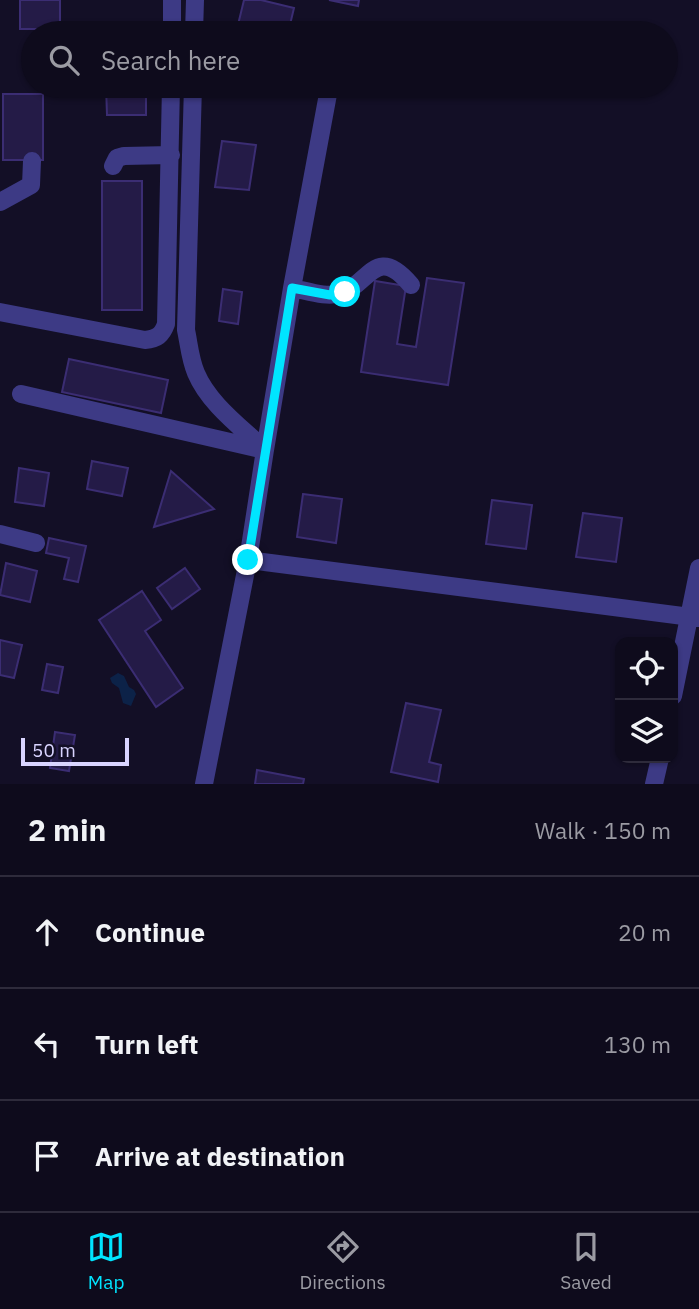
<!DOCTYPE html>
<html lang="en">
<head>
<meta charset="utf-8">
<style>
  body { margin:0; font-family:"IBM Plex Sans",sans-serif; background:#171425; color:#f1f3f6 }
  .controls { position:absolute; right:21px; bottom:21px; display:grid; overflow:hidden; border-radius:14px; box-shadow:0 2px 5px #0004 }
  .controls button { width:63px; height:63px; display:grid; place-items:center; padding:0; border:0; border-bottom:2px solid #2e2b3b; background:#0e0b1c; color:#f1f3f6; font:35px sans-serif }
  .scale { position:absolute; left:21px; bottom:18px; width:108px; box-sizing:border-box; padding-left:7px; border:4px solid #d9d4ff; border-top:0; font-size:19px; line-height:24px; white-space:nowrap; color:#d9d4ff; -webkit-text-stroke:5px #130f26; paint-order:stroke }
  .stop { position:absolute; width:21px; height:21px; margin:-16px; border:5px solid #00e5ff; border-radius:50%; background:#fff }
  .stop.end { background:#00e5ff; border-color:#fff; box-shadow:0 2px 7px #0008 }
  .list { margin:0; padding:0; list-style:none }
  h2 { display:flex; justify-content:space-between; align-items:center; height:91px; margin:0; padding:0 28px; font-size:30px }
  h2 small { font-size:23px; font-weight:400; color:#9b9ba3 }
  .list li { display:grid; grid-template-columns:46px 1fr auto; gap:21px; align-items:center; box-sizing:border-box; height:112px; padding:0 28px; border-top:2px solid #2e2b3b }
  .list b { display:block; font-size:26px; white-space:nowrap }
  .list em { font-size:23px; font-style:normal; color:#9b9ba3 }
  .icon { flex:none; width:38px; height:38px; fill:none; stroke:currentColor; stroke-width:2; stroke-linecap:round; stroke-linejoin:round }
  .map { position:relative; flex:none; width:699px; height:784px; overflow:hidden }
  .search { position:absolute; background:#0e0b1c; box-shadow:0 2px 5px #0004; left:21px; right:21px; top:21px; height:77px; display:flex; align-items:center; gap:18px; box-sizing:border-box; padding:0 24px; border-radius:38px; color:#9b9ba3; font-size:26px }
  .sheet { height:427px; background:#0e0b1c }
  nav { display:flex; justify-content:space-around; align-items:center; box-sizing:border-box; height:98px; border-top:2px solid #2e2b3b; background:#0e0b1c; font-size:19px; color:#9b9ba3 }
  nav a { display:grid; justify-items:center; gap:4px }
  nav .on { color:#00e5ff }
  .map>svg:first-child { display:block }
</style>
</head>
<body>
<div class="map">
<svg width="699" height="784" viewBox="0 0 699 784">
  <rect width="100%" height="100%" fill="#130f26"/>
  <path fill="#0c2248" d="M118 673 124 676 129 687 134 690 136 694 131 706 123 703 119 688 112 683 110 678Z"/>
  <path fill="#241b47" stroke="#3b2d73" stroke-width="2" d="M20 0H60V29H20Z
    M244 0H261L294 8 288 33H236Z
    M329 0H359L358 6Z
    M106 86H146V115H107Z
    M3 94H43V160H3Z
    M222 141 256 145 249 190 215 187Z
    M102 181H142V310H102Z
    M427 278 464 283 448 385 361 372 375 281 406 286 397 344 416 347Z
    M223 289 242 292 238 324 219 321Z
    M69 359 168 380 161 413 62 392Z
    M92 461 128 468 122 496 87 489Z
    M19 468 49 473 44 506 15 502Z
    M171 471 214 509 154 527Z
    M303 494 342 499 336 543 297 537Z
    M492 500 532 505 526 549 486 544Z
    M583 513 622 518 616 562 576 557Z
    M49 538 86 546 78 582 64 579 69 558 46 553Z
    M6 563 37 571 30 602 0 595Z
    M185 568 200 589 172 609 157 588Z
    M142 591 161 620 145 631 183 688 156 707 99 620Z
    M0 640 22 645 14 678 0 675Z
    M47 664 63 667 58 693 42 690Z
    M406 703 441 710 429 762 441 765 438 782 391 772Z
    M55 732 75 735 69 771 50 768Z
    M257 770 304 779 303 784H255Z"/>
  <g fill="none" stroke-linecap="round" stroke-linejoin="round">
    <path stroke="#3d3a85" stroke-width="18" d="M172 33V0
      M194 33 195 0
      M193 86 186 330C189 344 190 359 196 373 209 404 241 427 265 450L248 560 204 784
      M113 166 117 158 124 156 171 155
      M0 202 31 185 32 161
      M292 288 328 94
      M0 312 145 340C157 339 162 335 166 324L171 86
      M21 394 265 450 292 288C308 291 326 298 342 293 369 284 376 243 411 285
      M0 534 36 543
      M248 560 699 618
      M673 696 699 568
      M654 784 660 758"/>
  </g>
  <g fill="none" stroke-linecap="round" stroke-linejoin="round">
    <path stroke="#00e5ff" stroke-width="9" d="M248 560 292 288 330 295 345 292"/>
  </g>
</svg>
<div class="controls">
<button><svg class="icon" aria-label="locate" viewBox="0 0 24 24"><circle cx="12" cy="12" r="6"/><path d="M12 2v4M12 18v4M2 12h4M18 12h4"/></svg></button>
<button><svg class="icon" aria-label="layers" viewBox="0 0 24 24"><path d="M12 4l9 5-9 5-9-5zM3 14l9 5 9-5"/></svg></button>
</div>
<div class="scale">50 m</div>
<div class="stop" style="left:345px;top:292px"></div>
<div class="stop end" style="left:248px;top:560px"></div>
<div class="search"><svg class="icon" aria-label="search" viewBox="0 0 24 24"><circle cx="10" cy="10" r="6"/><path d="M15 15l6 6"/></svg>Search here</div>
</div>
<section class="sheet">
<h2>2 min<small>Walk · 150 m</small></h2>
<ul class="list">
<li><svg class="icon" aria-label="ahead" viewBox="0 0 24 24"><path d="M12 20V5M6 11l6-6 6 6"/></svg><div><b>Continue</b></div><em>20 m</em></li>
<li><svg class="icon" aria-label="left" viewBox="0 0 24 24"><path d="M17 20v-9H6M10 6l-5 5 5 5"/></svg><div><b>Turn left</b></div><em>130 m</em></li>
<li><svg class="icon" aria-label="arrive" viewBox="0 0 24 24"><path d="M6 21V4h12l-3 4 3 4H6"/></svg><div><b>Arrive at destination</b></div></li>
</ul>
</section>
<nav>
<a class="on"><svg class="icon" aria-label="map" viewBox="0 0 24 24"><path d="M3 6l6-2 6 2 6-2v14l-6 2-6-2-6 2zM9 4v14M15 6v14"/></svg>Map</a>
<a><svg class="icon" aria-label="directions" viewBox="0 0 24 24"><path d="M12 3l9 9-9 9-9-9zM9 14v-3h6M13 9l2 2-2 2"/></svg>Directions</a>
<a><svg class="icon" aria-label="saved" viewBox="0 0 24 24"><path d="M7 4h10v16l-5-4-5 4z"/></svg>Saved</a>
</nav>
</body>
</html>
